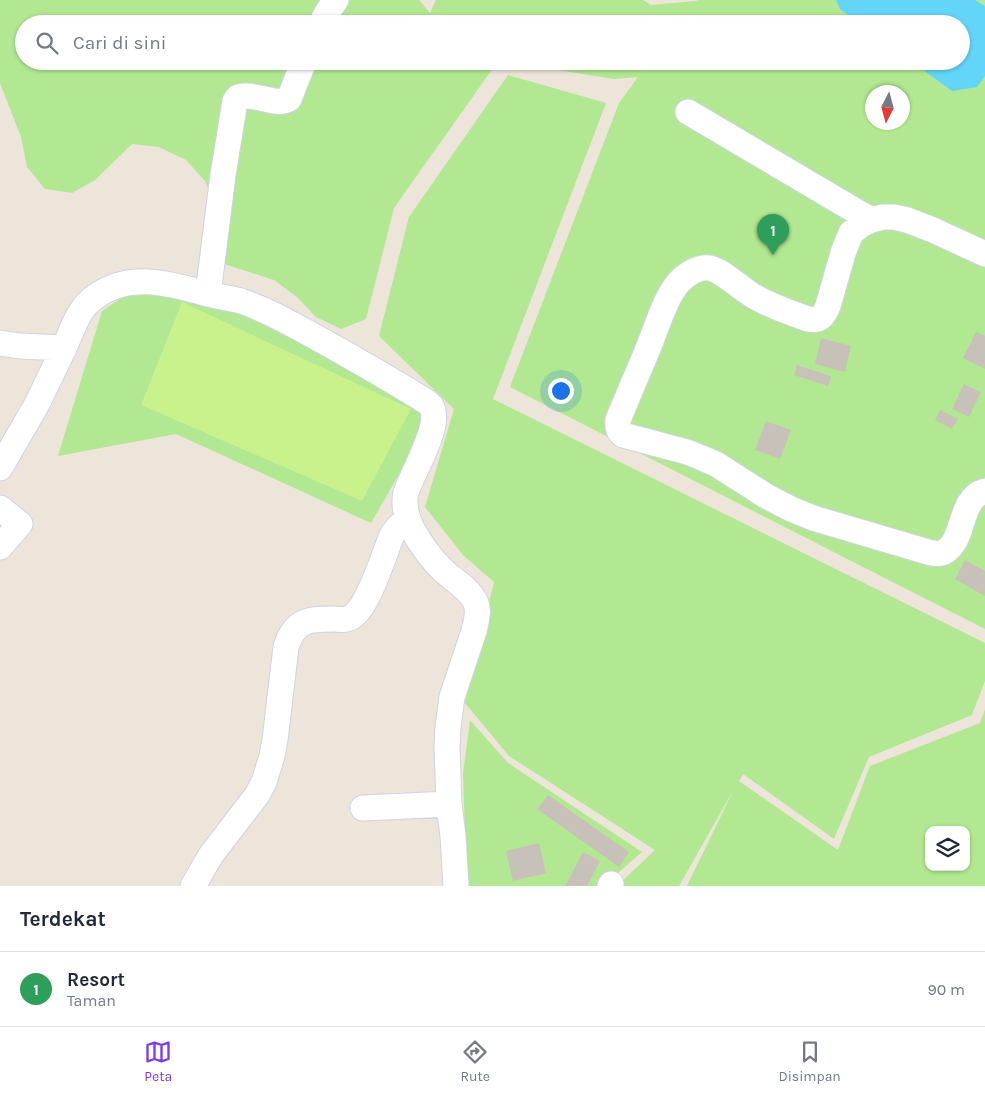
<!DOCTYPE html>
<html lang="id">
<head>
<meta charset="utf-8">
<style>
  body { margin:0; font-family:Karla,sans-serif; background:#f2f2f3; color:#1f2937 }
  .controls { position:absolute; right:15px; bottom:15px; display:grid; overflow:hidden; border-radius:10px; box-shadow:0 1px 4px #0004 }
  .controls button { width:45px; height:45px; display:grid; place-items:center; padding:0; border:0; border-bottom:1px solid #e0e1e3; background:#fff; color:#1f2937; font:25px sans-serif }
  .compass { position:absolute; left:865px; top:85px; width:45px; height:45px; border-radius:50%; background:#fff; box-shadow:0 1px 4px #0004; rotate:186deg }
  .you { position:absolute; left:560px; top:390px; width:18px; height:18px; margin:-12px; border:4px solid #fff; border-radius:50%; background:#1a73e8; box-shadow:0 0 0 8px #1a73e833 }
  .badge { display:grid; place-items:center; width:32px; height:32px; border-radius:50%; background:#7c3aed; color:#fff; font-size:16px; font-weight:700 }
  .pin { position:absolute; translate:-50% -41px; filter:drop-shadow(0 1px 2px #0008) }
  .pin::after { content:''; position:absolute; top:26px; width:18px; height:15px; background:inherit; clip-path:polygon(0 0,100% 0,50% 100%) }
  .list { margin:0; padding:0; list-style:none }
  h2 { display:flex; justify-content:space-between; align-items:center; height:65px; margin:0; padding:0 20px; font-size:21px }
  h2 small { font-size:16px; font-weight:400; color:#747a83 }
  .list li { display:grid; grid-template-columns:32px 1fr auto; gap:15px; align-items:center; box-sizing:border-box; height:75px; padding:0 20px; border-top:1px solid #e0e1e3 }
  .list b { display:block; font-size:19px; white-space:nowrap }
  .list p { margin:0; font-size:16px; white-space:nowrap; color:#747a83 }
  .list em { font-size:16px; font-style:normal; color:#747a83 }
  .icon { flex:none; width:28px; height:28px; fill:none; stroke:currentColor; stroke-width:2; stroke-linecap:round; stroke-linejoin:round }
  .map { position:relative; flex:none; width:985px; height:886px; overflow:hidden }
  .search { position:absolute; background:#fff; box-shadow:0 1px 4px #0004; left:15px; right:15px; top:15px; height:55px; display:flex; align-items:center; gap:12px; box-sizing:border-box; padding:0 18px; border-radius:28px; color:#747a83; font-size:19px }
  .sheet { height:140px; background:#fff }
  nav { display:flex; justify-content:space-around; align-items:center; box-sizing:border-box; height:70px; border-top:1px solid #e0e1e3; background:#fff; font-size:14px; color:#747a83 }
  nav a { display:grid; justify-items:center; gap:2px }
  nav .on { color:#7c3aed }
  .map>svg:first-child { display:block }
</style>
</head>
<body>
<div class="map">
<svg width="985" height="886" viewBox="0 0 985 886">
  <rect width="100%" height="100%" fill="#ede4da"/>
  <path fill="#b1e891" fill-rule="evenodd" d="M0 0H419L430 13 436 0H643L651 5 696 1 698 0H985V629L510 387 619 103 638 77 614 79 502 61H961V24H24V61H498L394 208 366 319 341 329 316 317 297 297 274 280 218 262 216 207 205 181 186 160 159 147 132 144 95 180 72 193 45 189 27 167 21 137 0 83ZM872 92H902V122H872Z
    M508 75 606 103 493 399 985 643V681L972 715 869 757 834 839 743 774 739 781 838 850 870 766 980 723 985 709V886H687L733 791 679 886H617L655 850 509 756 465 703 494 582 463 555 425 507 454 409 379 336 409 217ZM929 830H966V867H929Z
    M135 289 226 304 421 405V436L371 523 176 434 58 456 102 311Z
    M470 720 508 763 642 852 603 886H469L466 861 463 774Z"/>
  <path fill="#c9f18c" d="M182 302 411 409 362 501 141 405Z"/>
  <path fill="#63d5f8" d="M836 0H975L985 6V76L977 87 952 91 911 61H961V24H860L840 9Z"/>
  <path fill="#c8c1b9" d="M976 332 985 336V369L963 358Z
    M821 338 851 346 845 372 815 364Z
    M797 365 831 376 828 386 794 375Z
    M964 384 981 392 969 417 952 409Z
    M940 410 958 419 952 429 935 420Z
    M766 421 791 430 780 459 755 450Z
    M965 560 985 571V596L955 579Z
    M548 795 629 852 619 867 537 809Z
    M539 843 546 873 513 881 506 851Z
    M583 852 600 861 587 886H565Z"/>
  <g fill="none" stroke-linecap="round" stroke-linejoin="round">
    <g stroke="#cfd3e4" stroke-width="27">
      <path id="minor" d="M321 24 328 11 336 0
        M688 112 871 220
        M985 254 933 230 907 220 894 217H883L871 220 861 225 851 233 843 253 828 306C823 317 820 321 808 319 789 312 769 306 752 295 740 288 723 271 710 268 699 266 687 274 680 281 665 297 657 327 649 346 639 371 628 395 618 420 617 427 618 431 623 435L687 452 702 458 716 464 766 496 791 509 813 518 928 552C933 553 939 555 944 552 966 541 958 498 985 491
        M208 294 223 175 235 101 238 97C253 92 278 107 289 99L304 61
        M0 343 20 346 64 348C72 331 78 308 95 297 128 272 168 283 204 293 216 296 229 298 241 301 265 309 288 322 310 334 348 355 385 376 422 399 425 401 429 403 431 406 443 425 412 472 406 493 404 500 405 508 407 515 410 531 433 562 445 572 455 581 469 589 475 601 480 610 476 622 474 631L452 697 448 727 447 748 449 804 453 836 456 886
        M0 468 37 404 64 348
        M0 508 20 524 0 547
        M363 808 449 804
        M193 886 211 855 257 795 264 782 272 756 275 740 286 647C295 619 309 619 335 619 341 620 348 620 353 616 369 605 384 554 392 535L398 527 407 519
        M610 886 611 884"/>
    </g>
    <use href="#minor" stroke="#fff" stroke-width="25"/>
  </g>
</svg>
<div class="controls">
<button><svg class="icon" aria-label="layers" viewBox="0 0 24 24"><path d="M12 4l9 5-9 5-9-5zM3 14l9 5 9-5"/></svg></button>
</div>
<svg class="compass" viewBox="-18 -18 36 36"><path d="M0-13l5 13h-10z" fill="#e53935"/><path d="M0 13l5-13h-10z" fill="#747a83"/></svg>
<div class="you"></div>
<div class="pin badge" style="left:773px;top:255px;background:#2e9e5b">1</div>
<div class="search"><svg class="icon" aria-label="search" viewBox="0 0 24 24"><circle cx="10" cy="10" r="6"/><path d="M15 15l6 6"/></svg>Cari di sini</div>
</div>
<section class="sheet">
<h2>Terdekat<small></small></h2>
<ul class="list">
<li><span class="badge" style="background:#2e9e5b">1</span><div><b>Resort</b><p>Taman</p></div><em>90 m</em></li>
</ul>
</section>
<nav>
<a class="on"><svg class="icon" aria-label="map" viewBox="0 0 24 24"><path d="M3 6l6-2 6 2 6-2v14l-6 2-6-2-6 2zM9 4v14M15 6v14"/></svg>Peta</a>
<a><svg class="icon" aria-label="directions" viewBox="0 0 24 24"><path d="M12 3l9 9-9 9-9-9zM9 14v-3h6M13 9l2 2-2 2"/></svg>Rute</a>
<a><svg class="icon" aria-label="saved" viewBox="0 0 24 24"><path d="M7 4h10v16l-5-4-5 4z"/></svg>Disimpan</a>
</nav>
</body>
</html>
